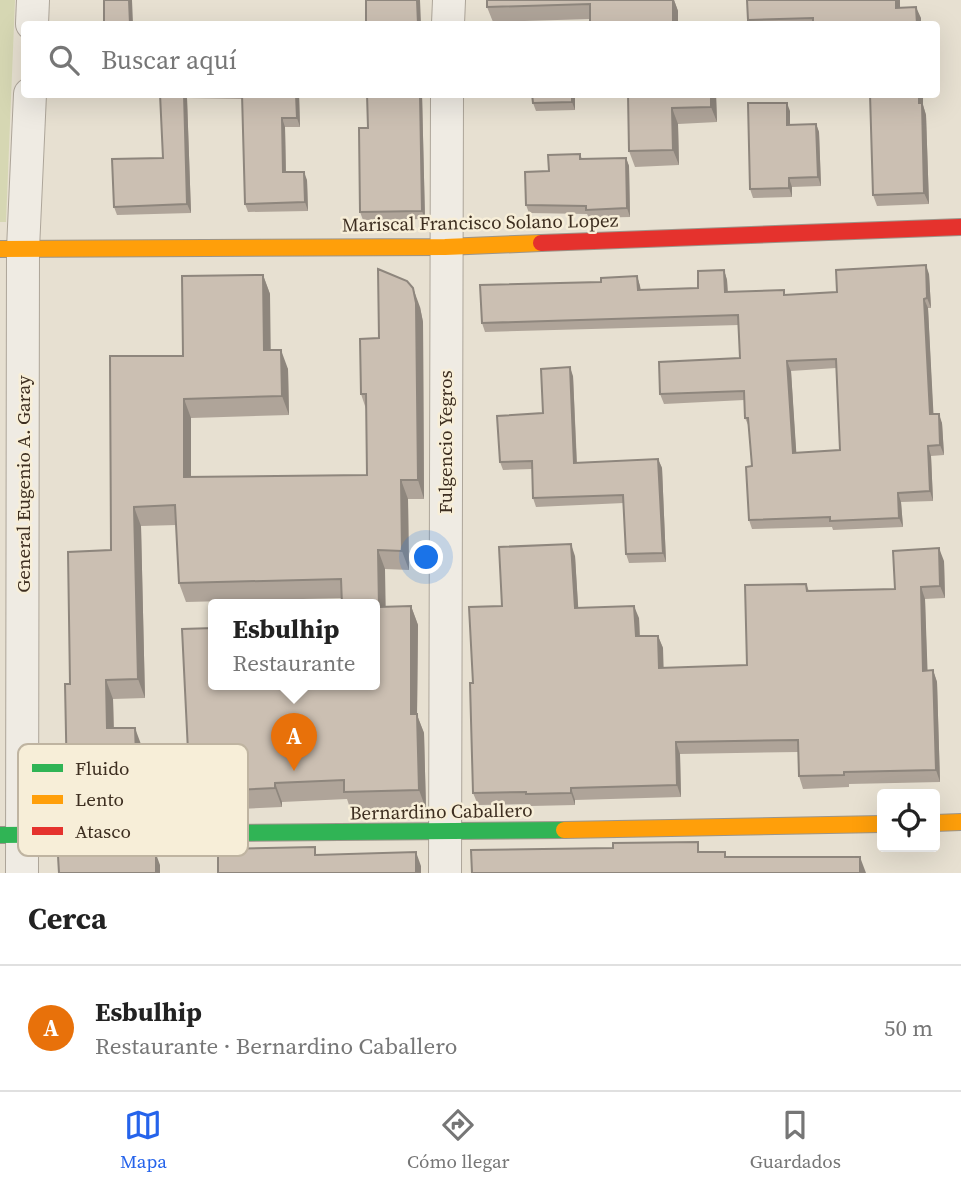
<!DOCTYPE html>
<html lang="es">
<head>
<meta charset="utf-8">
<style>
  body { margin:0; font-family:"Source Serif 4",serif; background:#f6f6f6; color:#222 }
  .controls { position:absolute; right:21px; bottom:21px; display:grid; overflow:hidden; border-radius:7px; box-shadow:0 7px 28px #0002 }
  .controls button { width:63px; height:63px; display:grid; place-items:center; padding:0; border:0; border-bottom:2px solid #e0e0e0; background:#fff; color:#222; font:35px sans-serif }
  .you { position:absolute; left:427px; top:558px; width:24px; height:24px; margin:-18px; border:5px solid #fff; border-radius:50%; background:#1a73e8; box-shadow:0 0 0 10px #1a73e833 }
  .badge { display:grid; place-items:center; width:46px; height:46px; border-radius:50%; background:#2563eb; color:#fff; font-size:23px; font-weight:700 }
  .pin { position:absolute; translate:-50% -58px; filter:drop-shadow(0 2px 4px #0008) }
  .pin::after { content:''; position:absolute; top:37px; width:24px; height:21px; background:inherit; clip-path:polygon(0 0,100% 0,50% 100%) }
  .popup { position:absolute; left:208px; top:599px; width:172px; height:91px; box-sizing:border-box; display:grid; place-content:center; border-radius:7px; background:#fff; filter:drop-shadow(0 2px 5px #0005); font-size:23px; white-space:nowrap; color:#767676 }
  .popup b { font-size:26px; color:#222 }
  .popup::after { content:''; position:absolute; left:50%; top:100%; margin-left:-14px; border:14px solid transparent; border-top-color:#fff }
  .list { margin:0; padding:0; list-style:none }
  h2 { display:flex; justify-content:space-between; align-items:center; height:91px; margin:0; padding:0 28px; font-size:30px }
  h2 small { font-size:23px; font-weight:400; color:#767676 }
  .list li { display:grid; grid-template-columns:46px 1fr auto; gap:21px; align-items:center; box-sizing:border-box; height:126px; padding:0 28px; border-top:2px solid #e0e0e0 }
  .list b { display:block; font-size:26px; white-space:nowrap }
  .list p { margin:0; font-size:23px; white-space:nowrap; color:#767676 }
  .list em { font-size:23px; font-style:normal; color:#767676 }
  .icon { flex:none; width:38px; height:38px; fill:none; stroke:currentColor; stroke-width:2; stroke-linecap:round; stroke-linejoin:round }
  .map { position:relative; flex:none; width:961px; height:873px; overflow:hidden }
  .search { position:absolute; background:#fff; box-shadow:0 7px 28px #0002; left:21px; right:21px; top:21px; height:77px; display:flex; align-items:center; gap:18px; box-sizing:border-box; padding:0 24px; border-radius:7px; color:#767676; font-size:26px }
  .sheet { height:217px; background:#fff }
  nav { display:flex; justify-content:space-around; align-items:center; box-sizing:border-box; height:98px; border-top:2px solid #e0e0e0; background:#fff; font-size:19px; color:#767676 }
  nav a { display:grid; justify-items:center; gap:4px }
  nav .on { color:#2563eb }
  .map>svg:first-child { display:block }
</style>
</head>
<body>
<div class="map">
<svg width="961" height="873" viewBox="0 0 961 873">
  <rect width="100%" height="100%" fill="#e7e0d1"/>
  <path fill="#d6d7b3" d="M0 0H15L6 222H0Z"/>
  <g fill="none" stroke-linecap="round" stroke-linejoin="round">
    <g stroke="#ada599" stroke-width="34">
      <path id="street" d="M32 24 33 0
        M448 24 449 0
        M22 873 23 249 30 94
        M445 873 447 94"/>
    </g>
    <g stroke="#9c958a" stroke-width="18">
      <path id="fast" d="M0 835 564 830"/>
    </g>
    <g stroke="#9c958a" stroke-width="18">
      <path id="slow" d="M0 249 445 247 541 243
        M935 823 961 822
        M564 830 882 824"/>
    </g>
    <g stroke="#9c958a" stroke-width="18">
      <path id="jam" d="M541 243 961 227"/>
    </g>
    <use href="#street" stroke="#efebe3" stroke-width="32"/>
    <use href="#fast" stroke="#30b455" stroke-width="16"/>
    <use href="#slow" stroke="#ff9f0a" stroke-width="16"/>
    <use href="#jam" stroke="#e5322d" stroke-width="16"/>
  </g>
  <path fill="#afa499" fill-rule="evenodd" d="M674 0 678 11V24H590V19L493 22 487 7Z
    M747 0H900V8L921 18V24H749L748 20Z
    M92 94H299L300 127H285L286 172 307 180 308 211 248 212 245 204 242 99 187 98 191 213 117 215 114 207 163 158 160 98 93 97Z
    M422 94 425 219 363 220 360 212 368 128Z
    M575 94V110L536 111 533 103Z
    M628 94H716L717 122 678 124 679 165 635 167 629 151Z
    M870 94H923V105L926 115 929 204 877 206 873 195Z
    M790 111V125L816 124 819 132 821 186 792 187V197L753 198 750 189Z
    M580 154 582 159 626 158 629 166 630 217 589 218 587 214 529 213 526 205 549 171Z
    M724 270 727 280 728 292 786 295 837 292 929 274 931 308H928L933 414 942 423 944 455 931 456 933 501 901 502 903 527 833 530 832 527 752 529 749 520 752 466 749 427 745 418 744 400 664 404 660 394 740 358 739 325 485 332 482 323 637 276 640 286 641 290 698 288ZM836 368 840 450 796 453 791 371Z
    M263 275 270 294V350L288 369 289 415 191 418V477L367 475 366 409 361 394 379 338 420 307 423 322 424 499H408L409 570 385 569V607L411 606 418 625 417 715 424 733 426 809 351 811 347 799 282 802V807L197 811 190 792 374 685 342 598 186 602 179 583 176 525 141 526 145 698 113 699 114 728 142 747 144 800 74 802 67 783 70 684 111 550 183 356Z
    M573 376 577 463 658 459 662 468 666 562 629 563 626 554 624 503 536 507 533 498 532 469 503 470 500 462 543 413Z
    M575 556 578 608 639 618 640 636H658L663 648V668L747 665 806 584 809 591 895 589 944 561 945 598 925 599 927 671 933 670 937 682 940 782 849 784V787L803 789 799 776 798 752 680 754 681 797 575 800V805L531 806 530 804 478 805 473 793V683L502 606Z"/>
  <path fill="#8e867d" d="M129 0H132L133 24H130Z
    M417 0H420L421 24H418Z
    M673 0H674L678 11V24H673Z
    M896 0H900V19L896 8Z
    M916 7 921 18V24H917Z
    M184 94H185L187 98 191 213 187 204Z
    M296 94H299L300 127 297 118Z
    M420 94H422L425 219 422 211Z
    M572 94H575V110L572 102Z
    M711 94H716L717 122 711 107Z
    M919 94H923V105L926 115 929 204 924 193Z
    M787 103 790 111V133L787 125Z
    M672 108 678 124 679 165 673 150Z
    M282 118 285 127 286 181 283 172Z
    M816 124 819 132 821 186 818 177Z
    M626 158 629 166 630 217 627 208Z
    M304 172 307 180 308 211 305 202Z
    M789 178 792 187V197L789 188Z
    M926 265 929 274 931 308 927 298Z
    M724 270 727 280 728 302 725 292Z
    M263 275 270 294 271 369 264 350Z
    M637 276 640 286 641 300 638 290Z
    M413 288 420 307 423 322 424 499 418 480Z
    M924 299 928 308 934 424 930 414Z
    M281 350 288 369 289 415 282 396Z
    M787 361 791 371 797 463 793 453Z
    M570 367 573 376 577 471 574 463Z
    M184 399 191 418V496L184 477Z
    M939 414 942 423 944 455 940 445Z
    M928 446 931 456 933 501 930 491Z
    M658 459 662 468 666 562 663 553Z
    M401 480 408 499 409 570 402 551Z
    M898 493 901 502 903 527 899 518Z
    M134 507 141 526 145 698 138 679Z
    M571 544 575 556 579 620 575 608Z
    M939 548 944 561 945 598 940 586Z
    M378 550 385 569 386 626 379 607Z
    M921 587 925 599 928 683 923 671Z
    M411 606 418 625 417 715 424 733 426 809 419 790 411 714Z
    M634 606 639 618 640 648 636 636Z
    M658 636 663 648 664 680 659 668Z
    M933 670 937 682 940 782 936 770Z
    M106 680 113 699 114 747 107 728Z
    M135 728 142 747 144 800 137 781Z
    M676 742 680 754 681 797 677 785Z
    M275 783 282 802V807L275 788Z
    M571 788 575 800V805L571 793Z
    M416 852 421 866V873H416Z
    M156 854 160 865V873H156Z
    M860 857 866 873H860Z"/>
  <path fill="#cbbfb2" stroke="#8e867d" stroke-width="2" fill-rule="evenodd" d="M104 0H129L130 24H104Z
    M366 0H417L418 24H366Z
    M487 0H673V24H590V4L487 7Z
    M747 0H896V8L916 7 917 24H813V18L748 20Z
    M160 94H184L187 204 114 207 112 159 163 158Z
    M242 94H296L297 118H282L283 172H304L305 202 245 204Z
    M367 94H420L422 211 360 212 359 128H368Z
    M532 94H572V102L533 103Z
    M628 94H711V107L672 108 673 150 629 151Z
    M870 94H919V103H922L924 193 873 195Z
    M748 103H787V125L816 124 818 177 789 178V188L750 189Z
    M580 154V159L626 158 627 208 586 210V206L526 205 525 172 549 171 548 155Z
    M926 265 927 298 924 299 930 414H939L940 445 928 446 930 491 898 493 899 518 830 521V517L749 520 746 467 752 466 748 418H745L744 391 660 394 659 362 740 358 738 315 482 323 480 285 601 282V278L637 276 638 290 698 288V271L724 270 725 292 784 290V295L837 292 836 270ZM836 359 840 450 793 453 787 361Z
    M378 269 407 281 413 288 416 303 418 480H401L402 551 378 550 379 607 411 606V714H417L419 790 344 792V780L275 783V788L190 792 182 629 214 628V685H374V605H342L341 579 179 583 175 505 134 507 138 679 106 680 107 728H135L137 781 67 783 65 684H70L68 552 111 550 110 356H183L182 276 263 275 264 350H281L282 396 184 399V477L367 475 366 394H361L360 339 379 338Z
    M570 367 574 463 658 459 663 553 626 554 623 495 533 498 532 461 500 462 497 416 543 413 541 369Z
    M571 544 575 608 634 606 636 636H658L659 668 747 665 745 585 806 584 807 591 895 589 893 551 939 548 940 586 921 587 923 671 933 670 936 770 844 772V775L799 776 798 740 676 742 677 785 571 788V793L526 794V792L473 793 470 683H473L469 607 502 606 499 547Z
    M698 842V852H725V857H860V873H472L471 850 613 848V843Z
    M315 847V855L416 852V873H218V849Z
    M156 854V873H59L58 856Z"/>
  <g text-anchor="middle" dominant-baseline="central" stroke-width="5" stroke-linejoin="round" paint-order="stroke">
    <g font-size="19" fill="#3d2e20" stroke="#f7eed8">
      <text transform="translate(480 222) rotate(-1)">Mariscal Francisco Solano Lopez</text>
      <text transform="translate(445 442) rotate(-90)">Fulgencio Yegros</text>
      <text transform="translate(23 484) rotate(-90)">General Eugenio A. Garay</text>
      <text transform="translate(441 811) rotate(-1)">Bernardino Caballero</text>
    </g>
  </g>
  <rect x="18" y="744" width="230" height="112" rx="10" fill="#f7eed8" stroke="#bfb4a1" stroke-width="2"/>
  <rect x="32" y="764" width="31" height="8" fill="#30b455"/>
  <rect x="32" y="795" width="31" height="9" fill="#ff9f0a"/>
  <rect x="32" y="827" width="31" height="8" fill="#e5322d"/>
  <g font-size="19" fill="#3d2e20">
    <text x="75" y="775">Fluido</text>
    <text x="75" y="806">Lento</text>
    <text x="75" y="838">Atasco</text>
  </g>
</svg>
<div class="controls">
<button><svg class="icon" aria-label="locate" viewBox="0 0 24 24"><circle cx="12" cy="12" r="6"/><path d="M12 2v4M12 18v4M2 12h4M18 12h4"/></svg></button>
</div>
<div class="you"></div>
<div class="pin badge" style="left:294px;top:771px;background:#e8710a">A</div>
<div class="popup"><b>Esbulhip</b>Restaurante</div>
<div class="search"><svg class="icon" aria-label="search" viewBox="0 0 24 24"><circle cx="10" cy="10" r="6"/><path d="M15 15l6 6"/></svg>Buscar aquí</div>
</div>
<section class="sheet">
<h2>Cerca<small></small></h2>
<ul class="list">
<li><span class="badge" style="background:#e8710a">A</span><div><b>Esbulhip</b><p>Restaurante · Bernardino Caballero</p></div><em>50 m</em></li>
</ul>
</section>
<nav>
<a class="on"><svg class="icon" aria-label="map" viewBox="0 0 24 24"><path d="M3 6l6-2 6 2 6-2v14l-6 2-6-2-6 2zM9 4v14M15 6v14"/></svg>Mapa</a>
<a><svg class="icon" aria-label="directions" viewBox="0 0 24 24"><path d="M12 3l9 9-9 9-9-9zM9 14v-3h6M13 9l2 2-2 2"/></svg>Cómo llegar</a>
<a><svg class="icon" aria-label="saved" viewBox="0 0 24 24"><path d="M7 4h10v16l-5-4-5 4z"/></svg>Guardados</a>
</nav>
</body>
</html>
